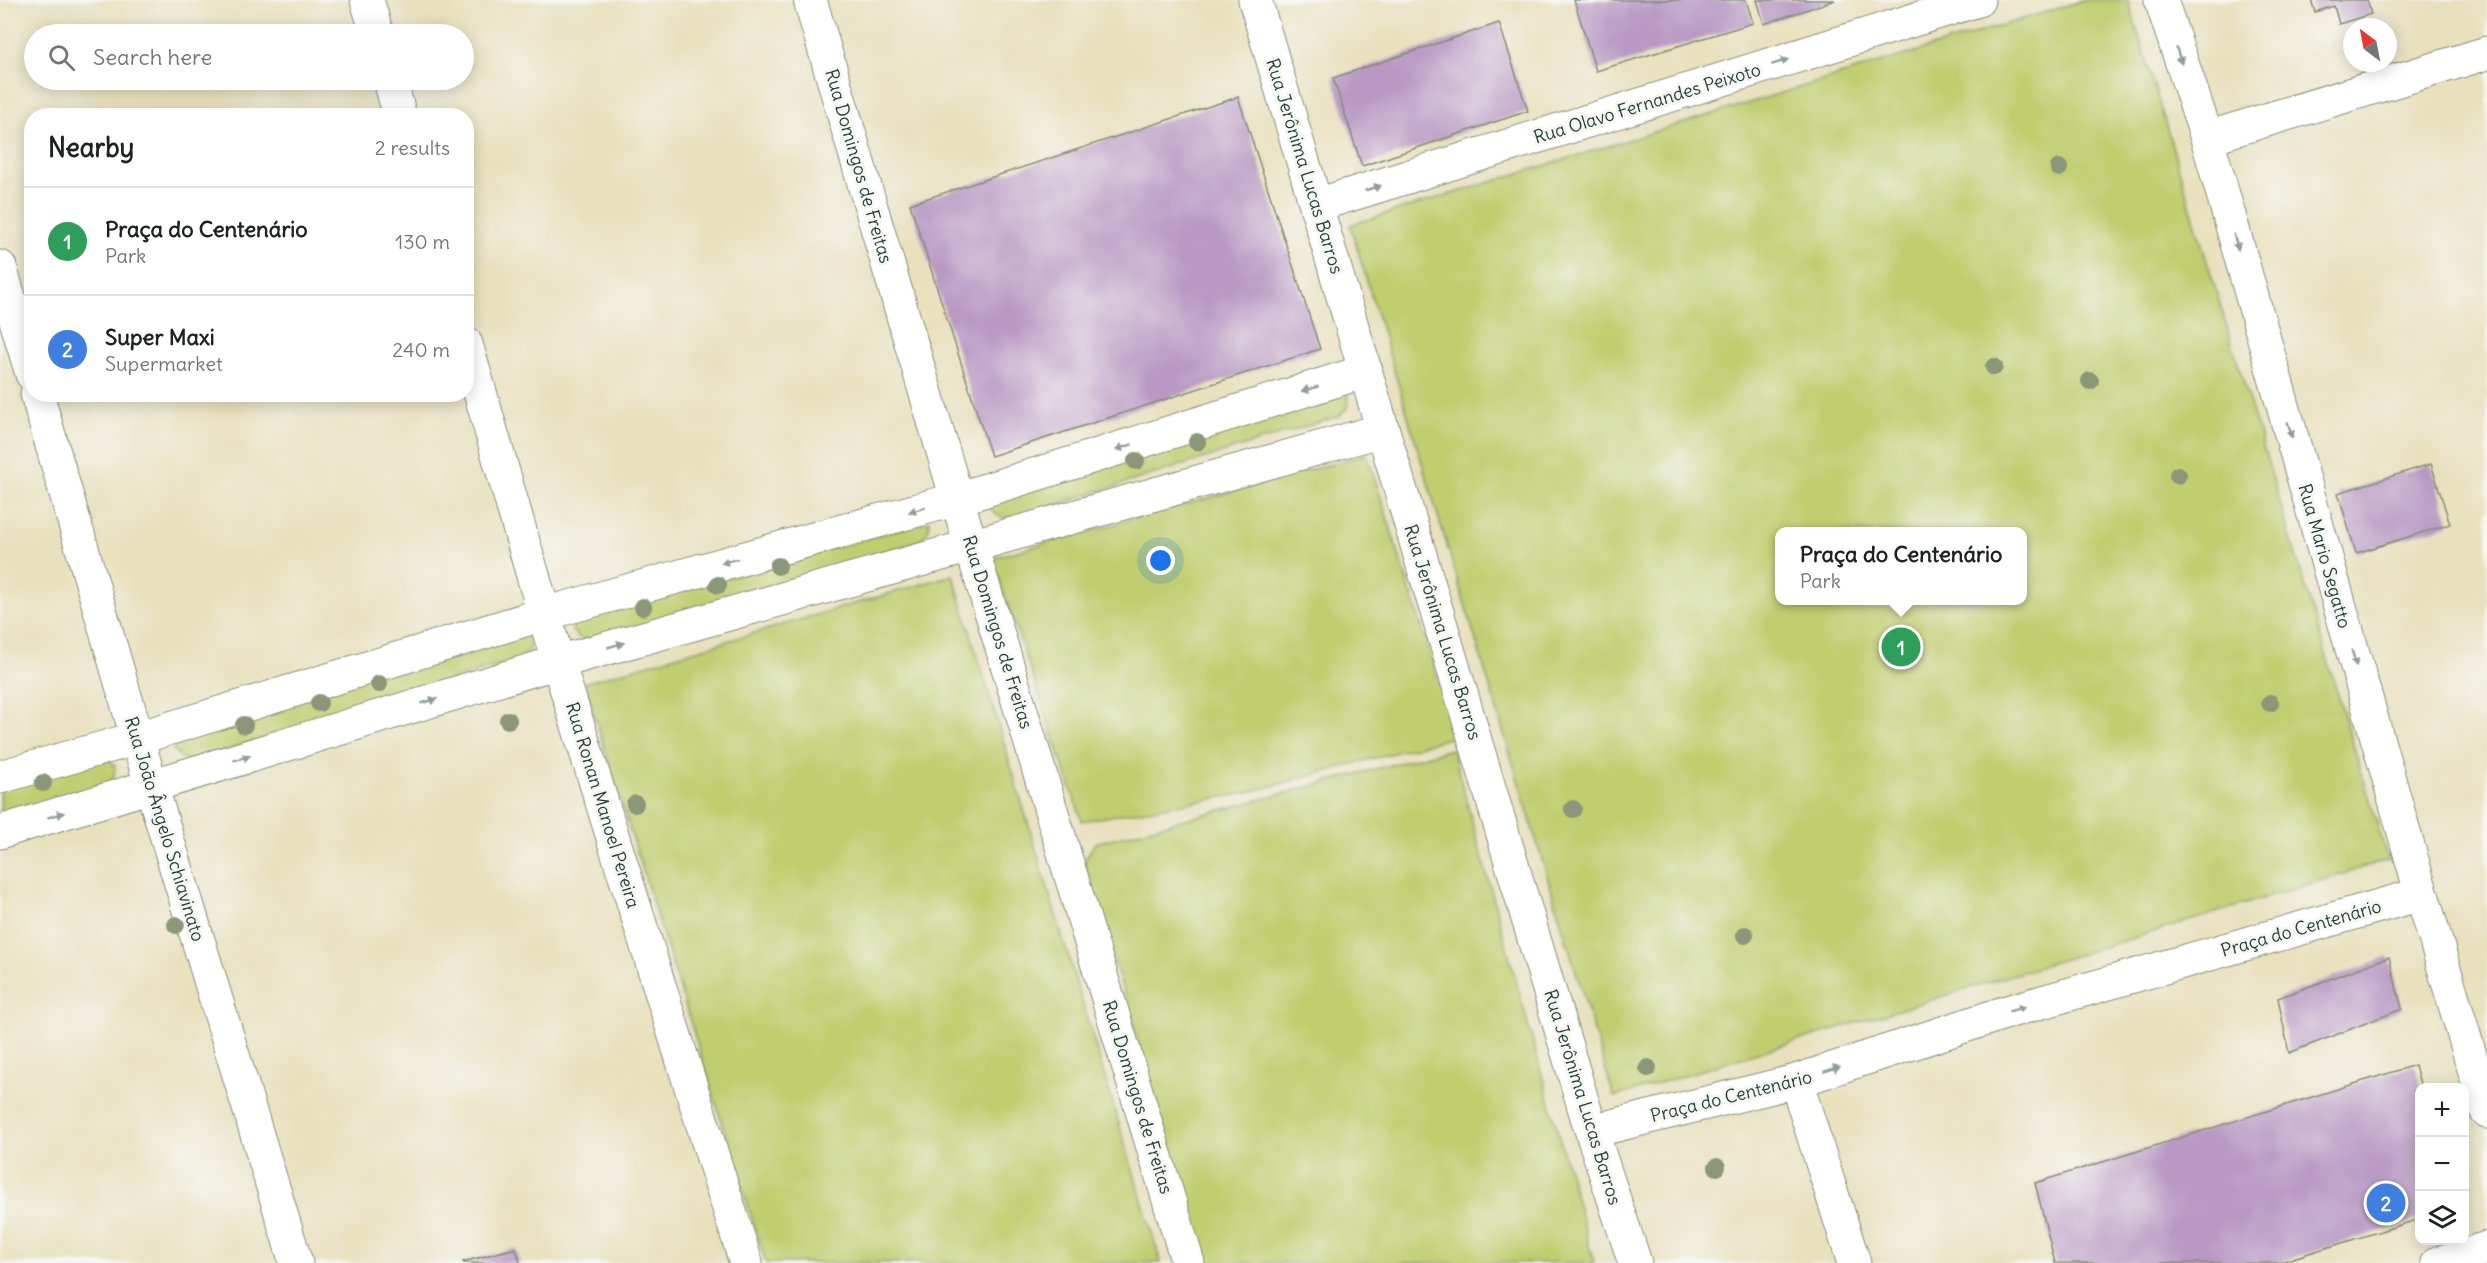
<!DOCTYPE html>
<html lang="en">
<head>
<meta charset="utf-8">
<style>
  body { margin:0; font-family:Delius,sans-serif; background:#f2f2f2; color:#202124 }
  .controls { position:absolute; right:18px; bottom:18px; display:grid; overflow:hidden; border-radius:12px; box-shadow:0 3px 15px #0003 }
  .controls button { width:54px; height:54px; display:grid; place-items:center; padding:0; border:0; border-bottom:2px solid #e0e0e0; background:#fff; color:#202124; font:30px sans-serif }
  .compass { position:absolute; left:2343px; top:18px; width:54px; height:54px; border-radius:50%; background:#fff; box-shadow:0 3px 15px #0003; rotate:328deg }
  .you { position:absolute; left:1161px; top:561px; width:21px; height:21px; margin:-15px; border:4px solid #fff; border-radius:50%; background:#1a73e8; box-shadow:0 0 0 9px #1a73e833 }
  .badge { display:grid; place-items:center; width:39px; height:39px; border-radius:50%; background:#d1495b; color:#fff; font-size:20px; font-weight:700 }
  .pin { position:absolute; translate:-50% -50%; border:3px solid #fff; box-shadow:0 2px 6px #0006 }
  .popup { position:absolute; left:1775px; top:527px; width:252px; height:78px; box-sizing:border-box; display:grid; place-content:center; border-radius:12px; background:#fff; filter:drop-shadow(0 2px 4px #0005); font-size:20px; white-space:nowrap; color:#757577 }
  .popup b { font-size:22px; color:#202124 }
  .popup::after { content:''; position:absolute; left:50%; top:100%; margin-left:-12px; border:12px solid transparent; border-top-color:#fff }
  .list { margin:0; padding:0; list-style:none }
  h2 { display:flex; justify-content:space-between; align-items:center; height:78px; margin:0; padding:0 24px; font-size:26px }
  h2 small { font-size:20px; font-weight:400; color:#757577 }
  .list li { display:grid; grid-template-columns:39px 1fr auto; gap:18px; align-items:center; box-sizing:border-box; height:108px; padding:0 24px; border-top:2px solid #e0e0e0 }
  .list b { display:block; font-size:22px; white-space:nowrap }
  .list p { margin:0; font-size:20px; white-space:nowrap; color:#757577 }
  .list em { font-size:20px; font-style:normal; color:#757577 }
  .icon { flex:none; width:33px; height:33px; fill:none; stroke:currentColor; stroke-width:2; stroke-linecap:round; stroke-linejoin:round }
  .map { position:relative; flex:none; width:2487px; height:1263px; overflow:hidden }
  .search { position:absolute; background:#fff; box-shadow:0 3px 15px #0003; left:24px; top:24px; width:450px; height:66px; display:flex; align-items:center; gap:15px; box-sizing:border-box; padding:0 21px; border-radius:33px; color:#757577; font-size:22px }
  .panel { position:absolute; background:#fff; box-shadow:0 3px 15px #0003; left:24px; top:108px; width:450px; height:294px; border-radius:24px }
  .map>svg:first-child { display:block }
</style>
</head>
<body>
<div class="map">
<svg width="2487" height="1263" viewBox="0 0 2487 1263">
  <rect width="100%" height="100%" fill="#f6f6f2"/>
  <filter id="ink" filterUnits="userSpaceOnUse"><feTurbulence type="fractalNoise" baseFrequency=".0167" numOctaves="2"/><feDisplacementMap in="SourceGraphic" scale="12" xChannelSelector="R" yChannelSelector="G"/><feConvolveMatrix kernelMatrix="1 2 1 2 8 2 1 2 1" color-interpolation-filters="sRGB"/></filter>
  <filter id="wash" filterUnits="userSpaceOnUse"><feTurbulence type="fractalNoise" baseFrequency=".008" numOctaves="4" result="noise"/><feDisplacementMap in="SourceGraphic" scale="24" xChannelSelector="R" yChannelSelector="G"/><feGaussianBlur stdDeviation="1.35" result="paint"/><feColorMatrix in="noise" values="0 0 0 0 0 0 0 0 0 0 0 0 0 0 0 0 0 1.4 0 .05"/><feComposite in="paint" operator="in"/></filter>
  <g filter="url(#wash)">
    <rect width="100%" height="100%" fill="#e9e0bd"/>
    <path fill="#c0ce70" stroke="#708652" stroke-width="1.5" fill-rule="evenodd" d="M2085 0H2128L2388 860 1614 1097 1350 225ZM1780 532H2022V600H1780Z
      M1339 388 1349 397 1347 408 1339 416 1011 519 1000 517 992 510 993 496Z
      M1367 454 1456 736 1246 793 1082 821 992 558Z
      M930 521 928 531 921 540 592 642 582 640 572 631 574 620Z
      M953 575 1161 1263H766L584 683Z
      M522 629 531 639 529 650 522 658 194 760 182 758 174 751 175 738Z
      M1452 749 1594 1263H1205L1084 861 1095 843Z
      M106 757 115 766 114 777 106 786 0 819V785Z"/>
    <g id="blocks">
      <path fill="#b999c4" d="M1574 0H1746L1753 23 1596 71Z
        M1757 0H1835L1764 24Z
        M2311 0H2367L2371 14 2339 24 2334 6 2315 12Z
        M1499 23 1528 111 1362 166 1333 78Z
        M1238 97 1320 349 991 456 910 204Z
        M2431 464 2450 524 2356 553 2338 493Z
        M2389 957 2402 1009 2289 1053 2278 998Z
        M2415 1065 2421 1088 2420 1219 2277 1263H2055L2035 1183Z
        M516 1248 520 1263H464L463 1262Z"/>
    </g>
  </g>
  <g filter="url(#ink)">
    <use href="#blocks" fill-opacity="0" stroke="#848e78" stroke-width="1.5"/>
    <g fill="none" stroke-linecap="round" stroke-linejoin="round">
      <g stroke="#848e78" stroke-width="35">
        <path id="minor" d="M367 0 377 34
          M810 0 957 499 1188 1263
          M1255 0 1587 1117 1635 1263
          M2161 0 2207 138 2417 878 2487 1112
          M390 80 400 116
          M2207 138 2487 53
          M1317 205 1978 0
          M0 267 32 374
          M466 344 558 662 746 1263
          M37 394 151 785 296 1263
          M0 777 138 738 544 614 957 499 1366 371
          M0 832 558 662 1383 430
          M1796 1081 1854 1263
          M1592 1131 1796 1081 2007 1012 2421 894
          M2438 1263 2487 1248"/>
      </g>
      <use href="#minor" stroke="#fff" stroke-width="33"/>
    </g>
    <g fill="#8c9678">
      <circle cx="2059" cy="168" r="9"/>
      <circle cx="1994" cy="367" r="9"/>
      <circle cx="2090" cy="381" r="9"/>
      <circle cx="1197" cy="442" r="9"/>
      <circle cx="1136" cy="461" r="9"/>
      <circle cx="2178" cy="475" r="9"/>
      <circle cx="778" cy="566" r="9"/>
      <circle cx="718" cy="585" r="9"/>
      <circle cx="643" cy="607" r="9"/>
      <circle cx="379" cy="684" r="9"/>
      <circle cx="319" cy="703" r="9"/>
      <circle cx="2270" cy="703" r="9"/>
      <circle cx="508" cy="720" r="9"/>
      <circle cx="244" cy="725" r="9"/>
      <circle cx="43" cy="783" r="9"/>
      <circle cx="635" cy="804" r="9"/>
      <circle cx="1573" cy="809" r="9"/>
      <circle cx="176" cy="925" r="9"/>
      <circle cx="1745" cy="935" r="9"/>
      <circle cx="1648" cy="1068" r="9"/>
      <circle cx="1717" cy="1167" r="9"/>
    </g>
    <defs><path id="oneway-solid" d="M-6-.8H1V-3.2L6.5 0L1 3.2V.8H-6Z" transform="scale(1.5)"/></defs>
    <g fill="#8f9e9a">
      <use href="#oneway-solid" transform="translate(2179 56) rotate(72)"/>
      <use href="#oneway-solid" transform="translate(1780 62) rotate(-18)"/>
      <use href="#oneway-solid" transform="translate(1373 188) rotate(-17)"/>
      <use href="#oneway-solid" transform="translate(2236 242) rotate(74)"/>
      <use href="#oneway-solid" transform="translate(1310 389) rotate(163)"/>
      <use href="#oneway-solid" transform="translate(2290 430) rotate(74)"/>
      <use href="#oneway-solid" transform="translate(1124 447) rotate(163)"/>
      <use href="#oneway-solid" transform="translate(917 510) rotate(165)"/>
      <use href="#oneway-solid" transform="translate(729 561) rotate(165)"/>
      <use href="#oneway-solid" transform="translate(616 645) rotate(-16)"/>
      <use href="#oneway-solid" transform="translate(2354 658) rotate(74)"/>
      <use href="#oneway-solid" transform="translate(429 701) rotate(-17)"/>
      <use href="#oneway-solid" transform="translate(242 758) rotate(-17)"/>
      <use href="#oneway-solid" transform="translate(56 815) rotate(-17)"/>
      <use href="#oneway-solid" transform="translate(2017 1009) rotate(-16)"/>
      <use href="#oneway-solid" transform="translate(1832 1069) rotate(-18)"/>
    </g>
  </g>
  <g text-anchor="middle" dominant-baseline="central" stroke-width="6" stroke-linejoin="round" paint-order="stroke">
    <g font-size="18" fill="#1f3d34" stroke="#f6f6f2">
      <text transform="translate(1647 103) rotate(-17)">Rua Olavo Fernandes Peixoto</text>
      <text transform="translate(859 166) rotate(74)">Rua Domingos de Freitas</text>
      <text transform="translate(1305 166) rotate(73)">Rua Jerônima Lucas Barros</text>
      <text transform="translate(2325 556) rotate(74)">Rua Mario Segatto</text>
      <text transform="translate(998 632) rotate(73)">Rua Domingos de Freitas</text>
      <text transform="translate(1443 632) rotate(73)">Rua Jerônima Lucas Barros</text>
      <text transform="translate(603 805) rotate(73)">Rua Ronan Manoel Pereira</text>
      <text transform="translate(165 829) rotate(73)">Rua João Ângelo Schiavinato</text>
      <text transform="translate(2301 928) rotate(-16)">Praça do Centenário</text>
      <text transform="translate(1731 1096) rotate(-14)">Praça do Centenário</text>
      <text transform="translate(1138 1097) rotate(73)">Rua Domingos de Freitas</text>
      <text transform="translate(1583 1097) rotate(73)">Rua Jerônima Lucas Barros</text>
    </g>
  </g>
</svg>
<div class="controls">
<button>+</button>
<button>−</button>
<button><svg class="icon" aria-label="layers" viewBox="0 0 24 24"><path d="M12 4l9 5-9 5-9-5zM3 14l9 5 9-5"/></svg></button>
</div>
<svg class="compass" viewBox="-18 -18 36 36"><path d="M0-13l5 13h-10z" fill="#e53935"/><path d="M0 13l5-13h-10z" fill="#757577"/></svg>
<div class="you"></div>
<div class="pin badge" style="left:1901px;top:647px;background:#2e9e5b">1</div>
<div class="popup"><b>Praça do Centenário</b>Park</div>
<div class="pin badge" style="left:2386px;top:1203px;background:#3f7fe0">2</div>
<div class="search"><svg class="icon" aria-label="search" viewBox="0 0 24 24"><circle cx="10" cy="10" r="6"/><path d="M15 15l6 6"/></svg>Search here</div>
<section class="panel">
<h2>Nearby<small>2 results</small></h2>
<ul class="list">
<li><span class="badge" style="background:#2e9e5b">1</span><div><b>Praça do Centenário</b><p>Park</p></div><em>130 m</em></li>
<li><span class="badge" style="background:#3f7fe0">2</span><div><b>Super Maxi</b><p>Supermarket</p></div><em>240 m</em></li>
</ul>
</section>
</div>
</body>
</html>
